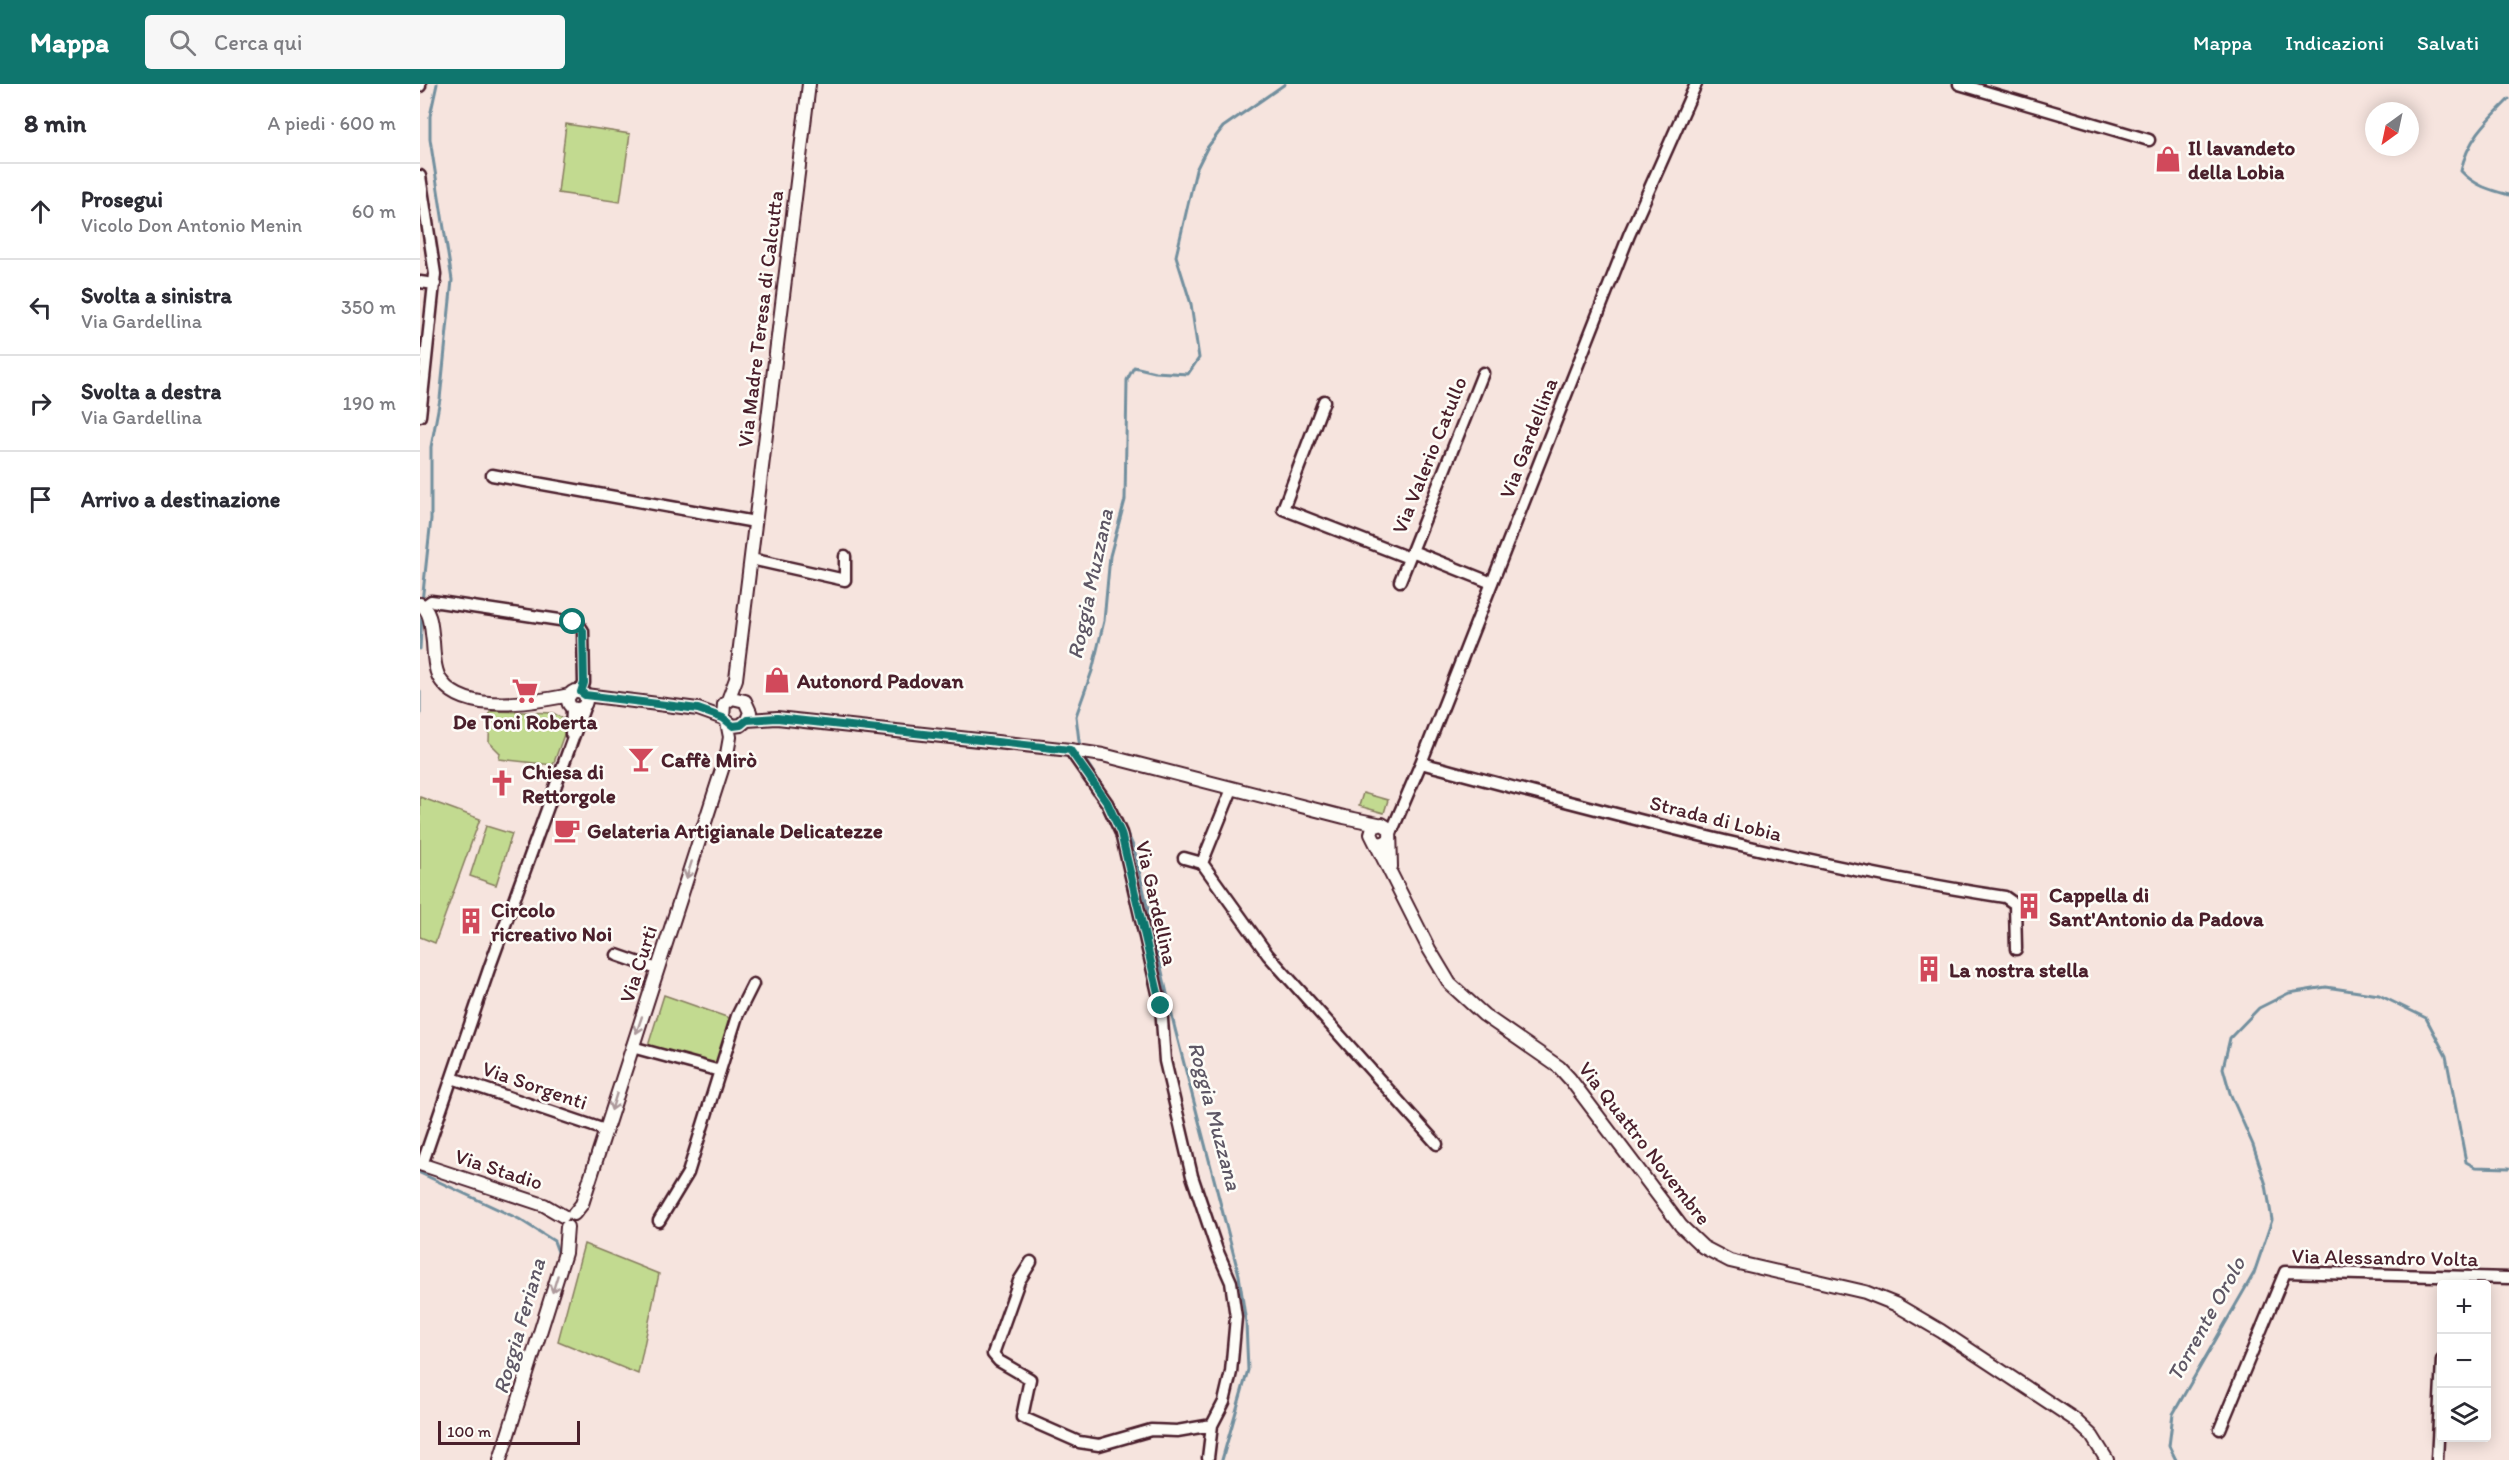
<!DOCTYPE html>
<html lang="it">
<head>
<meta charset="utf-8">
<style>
  body { margin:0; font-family:Itim,sans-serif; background:#f7f7f7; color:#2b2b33 }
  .controls { position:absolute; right:18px; bottom:18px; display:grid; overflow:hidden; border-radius:6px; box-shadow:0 3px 15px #0003 }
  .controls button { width:54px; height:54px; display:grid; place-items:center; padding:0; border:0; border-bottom:2px solid #e1e1e2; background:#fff; color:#2b2b33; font:30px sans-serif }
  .compass { position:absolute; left:1945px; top:18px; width:54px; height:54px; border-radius:50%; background:#fff; box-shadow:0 3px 15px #0003; rotate:213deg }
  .scale { position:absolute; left:18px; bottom:15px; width:142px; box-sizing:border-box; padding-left:6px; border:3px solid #4a1f2b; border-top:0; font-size:16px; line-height:21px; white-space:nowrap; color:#4a1f2b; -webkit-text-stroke:4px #fdfcf7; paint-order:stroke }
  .stop { position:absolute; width:18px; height:18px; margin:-14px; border:4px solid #0f766e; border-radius:50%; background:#fff }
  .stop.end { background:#0f766e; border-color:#fff; box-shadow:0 2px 6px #0008 }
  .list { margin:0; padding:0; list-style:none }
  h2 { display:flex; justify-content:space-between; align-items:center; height:78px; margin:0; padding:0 24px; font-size:26px }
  h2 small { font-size:20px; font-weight:400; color:#7c7c81 }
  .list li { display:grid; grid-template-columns:39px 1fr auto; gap:18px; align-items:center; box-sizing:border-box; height:96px; padding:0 24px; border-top:2px solid #e1e1e2 }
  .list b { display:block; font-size:22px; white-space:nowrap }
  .list p { margin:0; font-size:20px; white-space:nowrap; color:#7c7c81 }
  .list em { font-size:20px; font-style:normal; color:#7c7c81 }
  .icon { flex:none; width:33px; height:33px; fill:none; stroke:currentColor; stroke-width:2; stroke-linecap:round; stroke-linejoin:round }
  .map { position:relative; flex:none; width:2089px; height:1376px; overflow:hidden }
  header { display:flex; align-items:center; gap:36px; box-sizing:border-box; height:84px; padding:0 30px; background:#0f766e; color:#fff }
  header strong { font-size:28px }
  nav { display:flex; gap:33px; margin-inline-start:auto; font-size:21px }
  .search { width:420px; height:54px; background:#f7f7f7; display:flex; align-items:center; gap:15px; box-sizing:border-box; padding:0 21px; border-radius:6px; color:#7c7c81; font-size:22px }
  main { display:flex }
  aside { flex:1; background:#fff }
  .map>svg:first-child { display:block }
</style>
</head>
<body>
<header>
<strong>Mappa</strong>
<div class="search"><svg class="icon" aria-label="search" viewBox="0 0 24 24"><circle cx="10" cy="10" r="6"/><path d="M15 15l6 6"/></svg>Cerca qui</div>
<nav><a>Mappa</a><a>Indicazioni</a><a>Salvati</a></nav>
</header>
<main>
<aside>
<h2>8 min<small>A piedi · 600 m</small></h2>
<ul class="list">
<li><svg class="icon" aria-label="ahead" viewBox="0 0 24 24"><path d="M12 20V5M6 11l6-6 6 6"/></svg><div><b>Prosegui</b><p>Vicolo Don Antonio Menin</p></div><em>60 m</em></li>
<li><svg class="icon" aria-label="left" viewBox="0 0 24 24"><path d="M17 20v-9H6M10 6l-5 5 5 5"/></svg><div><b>Svolta a sinistra</b><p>Via Gardellina</p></div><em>350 m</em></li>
<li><svg class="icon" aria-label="right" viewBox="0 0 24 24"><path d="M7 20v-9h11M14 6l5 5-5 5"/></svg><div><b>Svolta a destra</b><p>Via Gardellina</p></div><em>190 m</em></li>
<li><svg class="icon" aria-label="arrive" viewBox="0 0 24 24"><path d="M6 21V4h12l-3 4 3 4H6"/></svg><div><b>Arrivo a destinazione</b></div></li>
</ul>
</aside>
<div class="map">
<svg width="2089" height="1376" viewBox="0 0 2089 1376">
  <rect width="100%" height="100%" fill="#f6e4de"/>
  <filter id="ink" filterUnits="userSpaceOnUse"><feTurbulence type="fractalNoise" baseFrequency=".0167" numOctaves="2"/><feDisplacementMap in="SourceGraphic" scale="12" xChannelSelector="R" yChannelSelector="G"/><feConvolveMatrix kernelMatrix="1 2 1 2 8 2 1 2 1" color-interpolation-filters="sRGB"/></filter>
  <g filter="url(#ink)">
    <path fill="#c2da90" stroke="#867c5e" stroke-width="1.5" d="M146 40 210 50 200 118 138 109Z
      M70 627 133 629 144 635 146 645 133 681 79 675 80 669 69 658Z
      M943 709 968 716 964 729 939 722Z
      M0 713 60 735 15 859 0 853Z
      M66 742 92 750 76 801 50 792Z
      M244 911 318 937 299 985 228 962Z
      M164 1160 239 1190 218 1290 138 1257Z"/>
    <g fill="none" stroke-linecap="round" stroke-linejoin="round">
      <path stroke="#728f9e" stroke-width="3" d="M2089 15C2067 37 2047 56 2041 87 2055 102 2070 106 2089 111
        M2 518 11 435V363L20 315 32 196 10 55V32L17 0
        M0 565 2 528
        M0 607V631
        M660 665 656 632 672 587 684 537 690 472 705 416 707 296 714 283 735 288 768 290 779 274 771 220 756 172 776 86 787 64 803 43 865 0
        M662 671 692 717 714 764 755 945 819 1191 826 1239 828 1286 802 1376
        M0 1089 99 1135 134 1157 138 1168V1174
        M1756 1376 1749 1362 1753 1330 1834 1189 1852 1136 1846 1101 1833 1061 1810 1009 1803 984 1810 954 1839 924 1869 909 1906 903 1959 911 2006 934 2026 972 2046 1078 2055 1083 2089 1084"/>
      <g stroke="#4a1f2b" stroke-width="15">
        <path id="minor" d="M1539 0 1729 56
          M0 2V0
          M0 92 15 190 0 332
          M0 198 15 200
          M904 317 863 425 989 474
          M72 391 335 438
          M992 467 1063 289
          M331 475 425 496V472
          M980 497 992 467 1072 499
          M4 522 11 517 19 518 153 538 159 541 163 547 164 599 161 608
          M151 650 152 624
          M650 666 687 719 701 749 741 922 745 977 772 1092 797 1166 811 1198 816 1233 811 1288 804 1318 792 1341 788 1374
          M1001 679C1194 730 1387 783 1585 813L1595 820 1596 865
          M971 749 1001 679 1209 151 1276 0
          M764 774 782 779 812 705
          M782 779 848 871 1017 1060
          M197 871 237 885
          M212 963 300 987
          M32 994 185 1046
          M2 1081 70 882 165 621
          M239 1137 268 1089 317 932 333 900
          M611 1178 599 1197 573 1270 579 1277 610 1295 602 1333 659 1358 679 1361 731 1346 757 1347 792 1341
          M1800 1345 1865 1188 2089 1194
          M2017 1376 2022 1276"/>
      </g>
      <g stroke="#4a1f2b" stroke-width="16">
        <path id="tertiary" d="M0 520C12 528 11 545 13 558 14 571 14 588 22 598 47 631 115 618 150 611
          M148 616a9 9 0 1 1 18 0a9 9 0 1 1-18 0Z
          M165 611 278 625 303 634
          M308 616 316 595 389 0
          M327 636 330 628 325 617 312 614 304 620 303 634 313 642 321 641 327 636 357 634 650 666 683 671 924 733 958 740
          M969 756 962 760 955 758 951 750 953 743 962 740 970 745 971 783
          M955 758 1009 865 1030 900 1064 931 1139 983 1150 995 1261 1142 1283 1163 1310 1177 1445 1208 1475 1220 1521 1247 1654 1335 1672 1352 1687 1376
          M0 1080 124 1121 143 1132
          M154 1130 162 1120 307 670 310 653 307 638
          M80 1376 145 1169 147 1143"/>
      </g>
      <use href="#minor" stroke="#fdfcf7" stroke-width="10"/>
      <use href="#tertiary" stroke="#fdfcf7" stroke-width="12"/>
    </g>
    <defs><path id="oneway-shaft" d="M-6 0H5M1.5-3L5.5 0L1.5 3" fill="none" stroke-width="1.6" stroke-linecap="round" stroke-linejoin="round" transform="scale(1.5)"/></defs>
    <g stroke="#ac999b">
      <use href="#oneway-shaft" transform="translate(269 786) rotate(108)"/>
      <use href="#oneway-shaft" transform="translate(219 941) rotate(109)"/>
      <use href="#oneway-shaft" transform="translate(194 1018) rotate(107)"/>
      <use href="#oneway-shaft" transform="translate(135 1200) rotate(107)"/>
    </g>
  </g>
  <g fill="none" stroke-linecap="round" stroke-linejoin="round" filter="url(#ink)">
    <path stroke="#0f766e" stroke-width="8" d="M153 538 159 541 163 547 164 599 161 608 165 611 278 625 303 634 313 642 321 641 327 636 357 634 650 666 687 718 701 749 741 922"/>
  </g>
  <defs>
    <g id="shop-bare" transform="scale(2.07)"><path d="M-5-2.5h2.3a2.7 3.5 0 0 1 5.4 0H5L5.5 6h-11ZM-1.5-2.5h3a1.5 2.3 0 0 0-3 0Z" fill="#d1495b" stroke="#fdfcf7" stroke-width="2.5" paint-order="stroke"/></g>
    <g id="supermarket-bare" transform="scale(2.07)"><path d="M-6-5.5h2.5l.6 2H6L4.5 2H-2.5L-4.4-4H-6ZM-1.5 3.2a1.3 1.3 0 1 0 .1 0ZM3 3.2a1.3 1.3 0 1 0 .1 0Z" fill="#d1495b" stroke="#fdfcf7" stroke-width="2.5" paint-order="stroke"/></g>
    <g id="bar-bare" transform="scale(2.07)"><path d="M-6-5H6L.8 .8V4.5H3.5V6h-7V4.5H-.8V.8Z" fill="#d1495b" stroke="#fdfcf7" stroke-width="2.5" paint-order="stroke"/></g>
    <g id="church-bare" transform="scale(2.07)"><path d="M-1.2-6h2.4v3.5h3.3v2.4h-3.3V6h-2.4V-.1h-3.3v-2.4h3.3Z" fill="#d1495b" stroke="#fdfcf7" stroke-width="2.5" paint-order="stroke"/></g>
    <g id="cafe-bare" transform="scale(2.07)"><path d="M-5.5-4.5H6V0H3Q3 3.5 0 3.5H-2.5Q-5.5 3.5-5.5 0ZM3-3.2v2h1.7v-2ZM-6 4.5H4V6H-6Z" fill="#d1495b" stroke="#fdfcf7" stroke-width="2.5" paint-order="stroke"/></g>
    <g id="building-bare" transform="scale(2.07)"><path d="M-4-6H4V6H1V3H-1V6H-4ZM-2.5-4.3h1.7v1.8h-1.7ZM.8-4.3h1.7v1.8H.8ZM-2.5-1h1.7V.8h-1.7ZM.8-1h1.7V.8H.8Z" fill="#d1495b" stroke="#fdfcf7" stroke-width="2.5" paint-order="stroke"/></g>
  </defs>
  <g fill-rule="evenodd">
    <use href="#shop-bare" x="1748" y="75"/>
    <use href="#shop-bare" x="357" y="596"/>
    <use href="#supermarket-bare" x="105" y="607"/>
    <use href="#bar-bare" x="221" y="675"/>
    <use href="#church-bare" x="82" y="699"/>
    <use href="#cafe-bare" x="147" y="746"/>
    <use href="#building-bare" x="1609" y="822"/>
    <use href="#building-bare" x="51" y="837"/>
    <use href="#building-bare" x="1509" y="885"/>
  </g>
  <g text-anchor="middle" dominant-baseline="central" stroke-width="5" stroke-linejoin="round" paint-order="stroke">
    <g font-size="21" font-weight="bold" fill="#4a1f2b" stroke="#fdfcf7" text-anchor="start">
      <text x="1768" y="63">Il lavandeto<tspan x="1768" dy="24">della Lobia</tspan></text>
      <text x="377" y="596">Autonord Padovan</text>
      <text x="105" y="637" text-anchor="middle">De Toni Roberta</text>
      <text x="241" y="675">Caffè Mirò</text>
      <text x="102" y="687">Chiesa di<tspan x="102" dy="24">Rettorgole</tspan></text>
      <text x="167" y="746">Gelateria Artigianale Delicatezze</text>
      <text x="1629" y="810">Cappella di<tspan x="1629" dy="24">Sant'Antonio da Padova</tspan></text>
      <text x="71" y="825">Circolo<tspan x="71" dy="24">ricreativo Noi</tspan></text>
      <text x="1529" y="885">La nostra stella</text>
    </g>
    <g font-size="21" fill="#4a1f2b" stroke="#fdfcf7">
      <text transform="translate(340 235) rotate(-83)">Via Madre Teresa di Calcutta</text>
      <text transform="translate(1108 354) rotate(-69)">Via Gardellina</text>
      <text transform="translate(1009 371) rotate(-68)">Via Valerio Catullo</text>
      <text transform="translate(1296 734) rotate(14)">Strada di Lobia</text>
      <text transform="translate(737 819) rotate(77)">Via Gardellina</text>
      <text transform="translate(218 880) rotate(-72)">Via Curti</text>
      <text transform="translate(115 1001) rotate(19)">Via Sorgenti</text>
      <text transform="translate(1225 1059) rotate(52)">Via Quattro Novembre</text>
      <text transform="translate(79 1085) rotate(18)">Via Stadio</text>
      <text transform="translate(1965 1173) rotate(1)">Via Alessandro Volta</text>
    </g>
    <g font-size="22" font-style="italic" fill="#5e5765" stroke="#fdfcf7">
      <text transform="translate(670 500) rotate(-78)">Roggia Muzzana</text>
      <text transform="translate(795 1032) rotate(75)">Roggia Muzzana</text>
      <text transform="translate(1786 1235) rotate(-61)">Torrente Orolo</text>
      <text transform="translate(99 1242) rotate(-74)">Roggia Feriana</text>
    </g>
  </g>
</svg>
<div class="controls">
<button>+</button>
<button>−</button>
<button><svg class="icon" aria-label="layers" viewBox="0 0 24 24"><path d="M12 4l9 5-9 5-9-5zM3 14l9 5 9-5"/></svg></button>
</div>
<svg class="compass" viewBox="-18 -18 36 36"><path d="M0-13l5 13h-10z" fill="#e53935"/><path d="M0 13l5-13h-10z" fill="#7c7c81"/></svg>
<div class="scale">100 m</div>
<div class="stop" style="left:153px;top:538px"></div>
<div class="stop end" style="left:741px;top:922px"></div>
</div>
</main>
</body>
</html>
